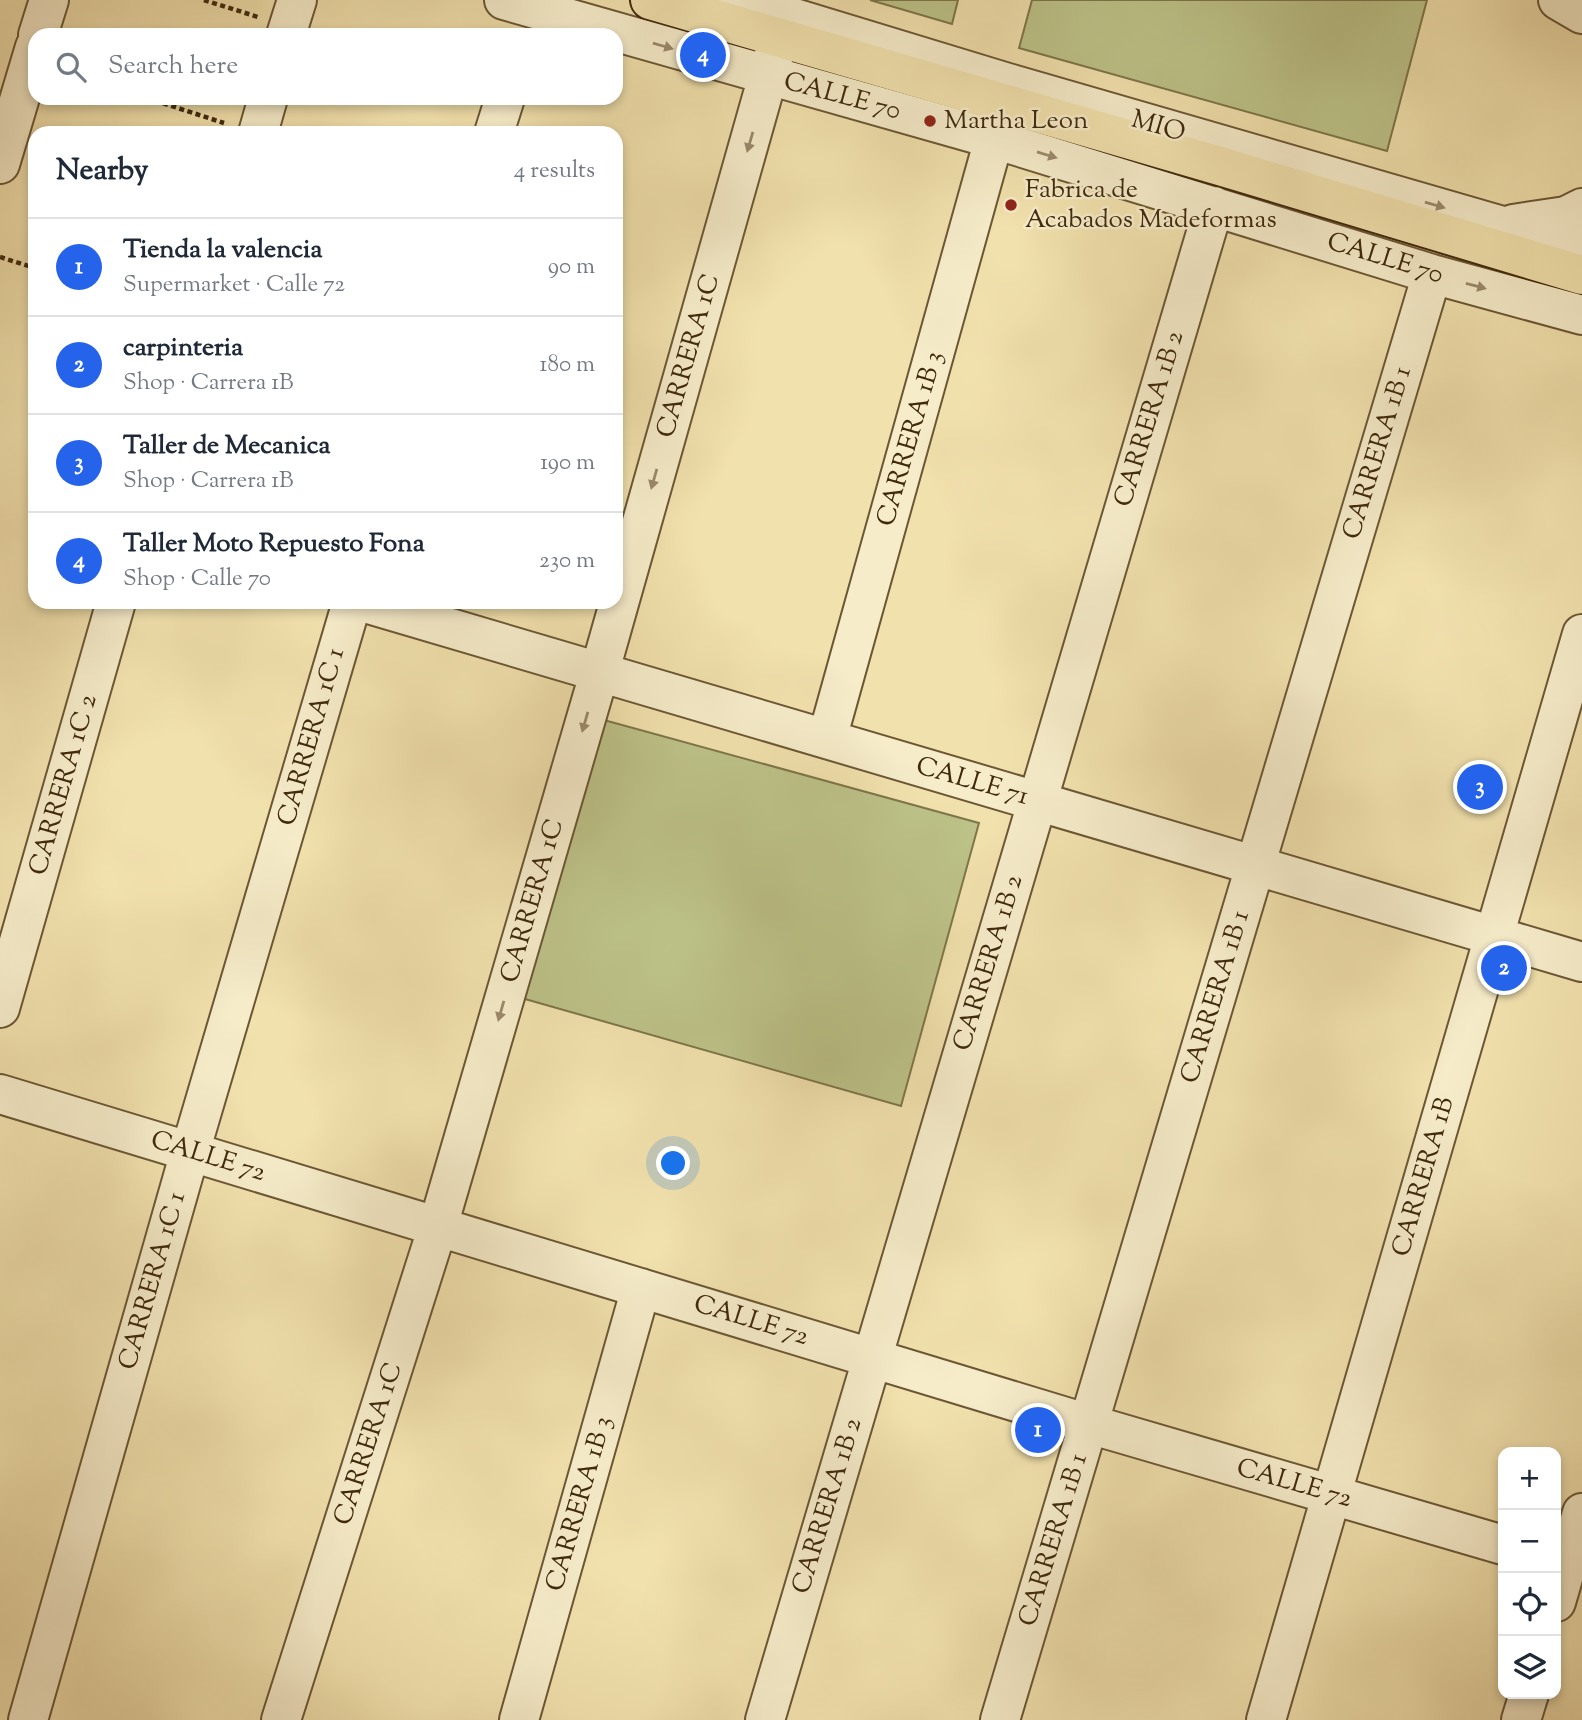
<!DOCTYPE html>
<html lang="en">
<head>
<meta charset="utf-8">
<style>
  body { margin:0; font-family:"Sorts Mill Goudy",serif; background:#f6f6f7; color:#1f2937 }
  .controls { position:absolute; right:21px; bottom:21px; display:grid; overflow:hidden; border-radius:14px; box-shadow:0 4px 10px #0003 }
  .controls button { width:63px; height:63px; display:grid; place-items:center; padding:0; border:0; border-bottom:2px solid #e0e1e3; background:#fff; color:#1f2937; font:35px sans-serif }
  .you { position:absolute; left:674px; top:1164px; width:24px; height:24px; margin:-18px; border:5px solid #fff; border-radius:50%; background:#1a73e8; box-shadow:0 0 0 10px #1a73e833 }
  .badge { display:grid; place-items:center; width:46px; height:46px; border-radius:50%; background:#2563eb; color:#fff; font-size:23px; font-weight:700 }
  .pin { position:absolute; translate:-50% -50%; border:4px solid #fff; box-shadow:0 2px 7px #0006 }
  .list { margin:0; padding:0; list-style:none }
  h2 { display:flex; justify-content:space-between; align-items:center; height:91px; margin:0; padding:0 28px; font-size:30px }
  h2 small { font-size:23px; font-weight:400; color:#747a83 }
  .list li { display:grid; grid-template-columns:46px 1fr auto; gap:21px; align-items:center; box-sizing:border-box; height:98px; padding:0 28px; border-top:2px solid #e0e1e3 }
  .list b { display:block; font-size:26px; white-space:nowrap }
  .list p { margin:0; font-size:23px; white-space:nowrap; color:#747a83 }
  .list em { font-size:23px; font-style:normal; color:#747a83 }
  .icon { flex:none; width:38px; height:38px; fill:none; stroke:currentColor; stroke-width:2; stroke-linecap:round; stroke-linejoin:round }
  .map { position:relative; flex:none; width:1582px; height:1720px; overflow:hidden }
  .search { position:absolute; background:#fff; box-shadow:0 4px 10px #0003; left:28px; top:28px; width:595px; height:77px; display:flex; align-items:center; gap:18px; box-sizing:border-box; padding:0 24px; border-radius:21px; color:#747a83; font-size:26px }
  .panel { position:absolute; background:#fff; box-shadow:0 4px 10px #0003; left:28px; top:126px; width:595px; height:483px; border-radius:21px }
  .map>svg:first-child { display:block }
</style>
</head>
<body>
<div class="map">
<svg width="1582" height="1720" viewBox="0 0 1582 1720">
  <rect width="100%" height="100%" fill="#f1e1ad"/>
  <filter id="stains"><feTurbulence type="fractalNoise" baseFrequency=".00286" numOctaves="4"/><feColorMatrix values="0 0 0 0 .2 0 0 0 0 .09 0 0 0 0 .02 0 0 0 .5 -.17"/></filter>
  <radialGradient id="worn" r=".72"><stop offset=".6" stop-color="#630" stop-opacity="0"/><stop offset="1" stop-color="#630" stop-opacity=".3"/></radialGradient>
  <path fill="#bcc288" stroke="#7e764a" stroke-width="2" d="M870 0H958L952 24Z
    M1032 0H1427L1387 151 1019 48Z
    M593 717 979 823 901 1106 518 997Z"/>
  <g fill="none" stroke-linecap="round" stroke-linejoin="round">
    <g stroke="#6c5735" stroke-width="42">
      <path id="minor" d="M504 0 994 139 1432 274 1582 315
        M735 0 1008 83 1582 249
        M1558 0 1582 14
        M38 35 49 0
        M286 35 297 0
        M258 133 268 98
        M494 133 505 98
        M0 164 35 47
        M1513 224 1566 216 1582 208
        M362 602 1582 962
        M827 739 994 139
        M0 1008 116 602
        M0 1094 1089 1424 1503 1545
        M1556 1602 1582 1513
        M28 1720 190 1152 352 602
        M281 1720 438 1226 599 674 779 37
        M519 1720 641 1288
        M765 1720 1214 206
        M1000 1720 1432 274
        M1266 1720 1582 634
        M1521 1720 1529 1694"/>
    </g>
    <g stroke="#40290d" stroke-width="42">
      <path id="highway" d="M650 0 1223 167 1582 275"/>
    </g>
    <path stroke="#40290d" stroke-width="4.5" stroke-dasharray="5 3.5" stroke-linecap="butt" d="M204 0 258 17
      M147 98 224 123
      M0 257 35 268"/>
    <use href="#minor" stroke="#f6ecca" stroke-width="38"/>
    <use href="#highway" stroke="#f1e1ad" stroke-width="38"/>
  </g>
  <defs><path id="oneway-solid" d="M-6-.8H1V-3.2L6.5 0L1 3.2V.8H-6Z" transform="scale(1.75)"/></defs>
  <g fill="#9b8a6c">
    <use href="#oneway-solid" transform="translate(663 46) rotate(16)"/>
    <use href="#oneway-solid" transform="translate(750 142) rotate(106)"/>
    <use href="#oneway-solid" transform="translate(1047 155) rotate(17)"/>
    <use href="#oneway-solid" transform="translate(1435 205) rotate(16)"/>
    <use href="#oneway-solid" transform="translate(1476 286) rotate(15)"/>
    <use href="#oneway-solid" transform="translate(654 479) rotate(106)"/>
    <use href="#oneway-solid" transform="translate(585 722) rotate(106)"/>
    <use href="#oneway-solid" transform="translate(501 1011) rotate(106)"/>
  </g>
  <g fill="#8f2418" stroke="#f6ecca" stroke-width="2.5">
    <circle cx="930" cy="121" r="7"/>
    <circle cx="1011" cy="205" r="7"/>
  </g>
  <g text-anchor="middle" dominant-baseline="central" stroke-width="5" stroke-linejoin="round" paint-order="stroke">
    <g font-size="26" fill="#40290d" stroke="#f6ecca">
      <text transform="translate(842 97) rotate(15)">CALLE 70</text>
      <text transform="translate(1158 127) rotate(16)">MIO</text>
      <text transform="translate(1385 259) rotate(17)">CALLE 70</text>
      <text transform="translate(689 356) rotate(-74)">CARRERA 1C</text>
      <text transform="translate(1150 419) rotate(-73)">CARRERA 1B 2</text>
      <text transform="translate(911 439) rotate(-74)">CARRERA 1B 3</text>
      <text transform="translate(1378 453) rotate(-73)">CARRERA 1B 1</text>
      <text transform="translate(312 737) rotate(-74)">CARRERA 1C 1</text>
      <text transform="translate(972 782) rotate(16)">CALLE 71</text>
      <text transform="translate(64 785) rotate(-74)">CARRERA 1C 2</text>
      <text transform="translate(533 901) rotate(-74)">CARRERA 1C</text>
      <text transform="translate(989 963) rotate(-73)">CARRERA 1B 2</text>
      <text transform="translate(1216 997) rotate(-73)">CARRERA 1B 1</text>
      <text transform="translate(208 1157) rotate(17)">CALLE 72</text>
      <text transform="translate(1424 1177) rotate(-74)">CARRERA 1B</text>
      <text transform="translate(153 1281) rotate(-74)">CARRERA 1C 1</text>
      <text transform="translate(751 1321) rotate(17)">CALLE 72</text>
      <text transform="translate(369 1444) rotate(-72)">CARRERA 1C</text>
      <text transform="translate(1294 1484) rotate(16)">CALLE 72</text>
      <text transform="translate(580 1504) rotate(-74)">CARRERA 1B 3</text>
      <text transform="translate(828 1506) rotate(-73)">CARRERA 1B 2</text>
      <text transform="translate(1054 1540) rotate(-73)">CARRERA 1B 1</text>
    </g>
    <g font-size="26" fill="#40290d" stroke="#f6ecca" text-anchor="start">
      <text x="944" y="121">Martha Leon</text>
      <text x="1025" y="190">Fabrica de<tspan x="1025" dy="30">Acabados Madeformas</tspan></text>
    </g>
  </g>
  <rect width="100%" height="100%" filter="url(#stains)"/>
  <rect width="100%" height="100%" fill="url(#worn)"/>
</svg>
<div class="controls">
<button>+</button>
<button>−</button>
<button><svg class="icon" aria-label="locate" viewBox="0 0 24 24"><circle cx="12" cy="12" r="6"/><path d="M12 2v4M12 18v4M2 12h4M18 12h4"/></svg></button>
<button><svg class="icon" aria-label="layers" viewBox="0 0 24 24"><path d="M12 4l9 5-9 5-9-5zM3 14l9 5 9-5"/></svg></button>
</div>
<div class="you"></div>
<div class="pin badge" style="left:1038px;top:1430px">1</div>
<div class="pin badge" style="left:1504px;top:968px">2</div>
<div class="pin badge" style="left:1480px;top:787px">3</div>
<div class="pin badge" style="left:703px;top:55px">4</div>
<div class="search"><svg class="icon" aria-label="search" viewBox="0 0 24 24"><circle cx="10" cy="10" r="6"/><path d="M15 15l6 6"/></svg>Search here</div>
<section class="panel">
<h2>Nearby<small>4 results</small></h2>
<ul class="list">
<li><span class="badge">1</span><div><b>Tienda la valencia</b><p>Supermarket · Calle 72</p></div><em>90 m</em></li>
<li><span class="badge">2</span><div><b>carpinteria</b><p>Shop · Carrera 1B</p></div><em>180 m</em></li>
<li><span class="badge">3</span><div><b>Taller de Mecanica</b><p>Shop · Carrera 1B</p></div><em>190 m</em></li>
<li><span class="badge">4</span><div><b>Taller Moto Repuesto Fona</b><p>Shop · Calle 70</p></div><em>230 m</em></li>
</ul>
</section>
</div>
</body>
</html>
